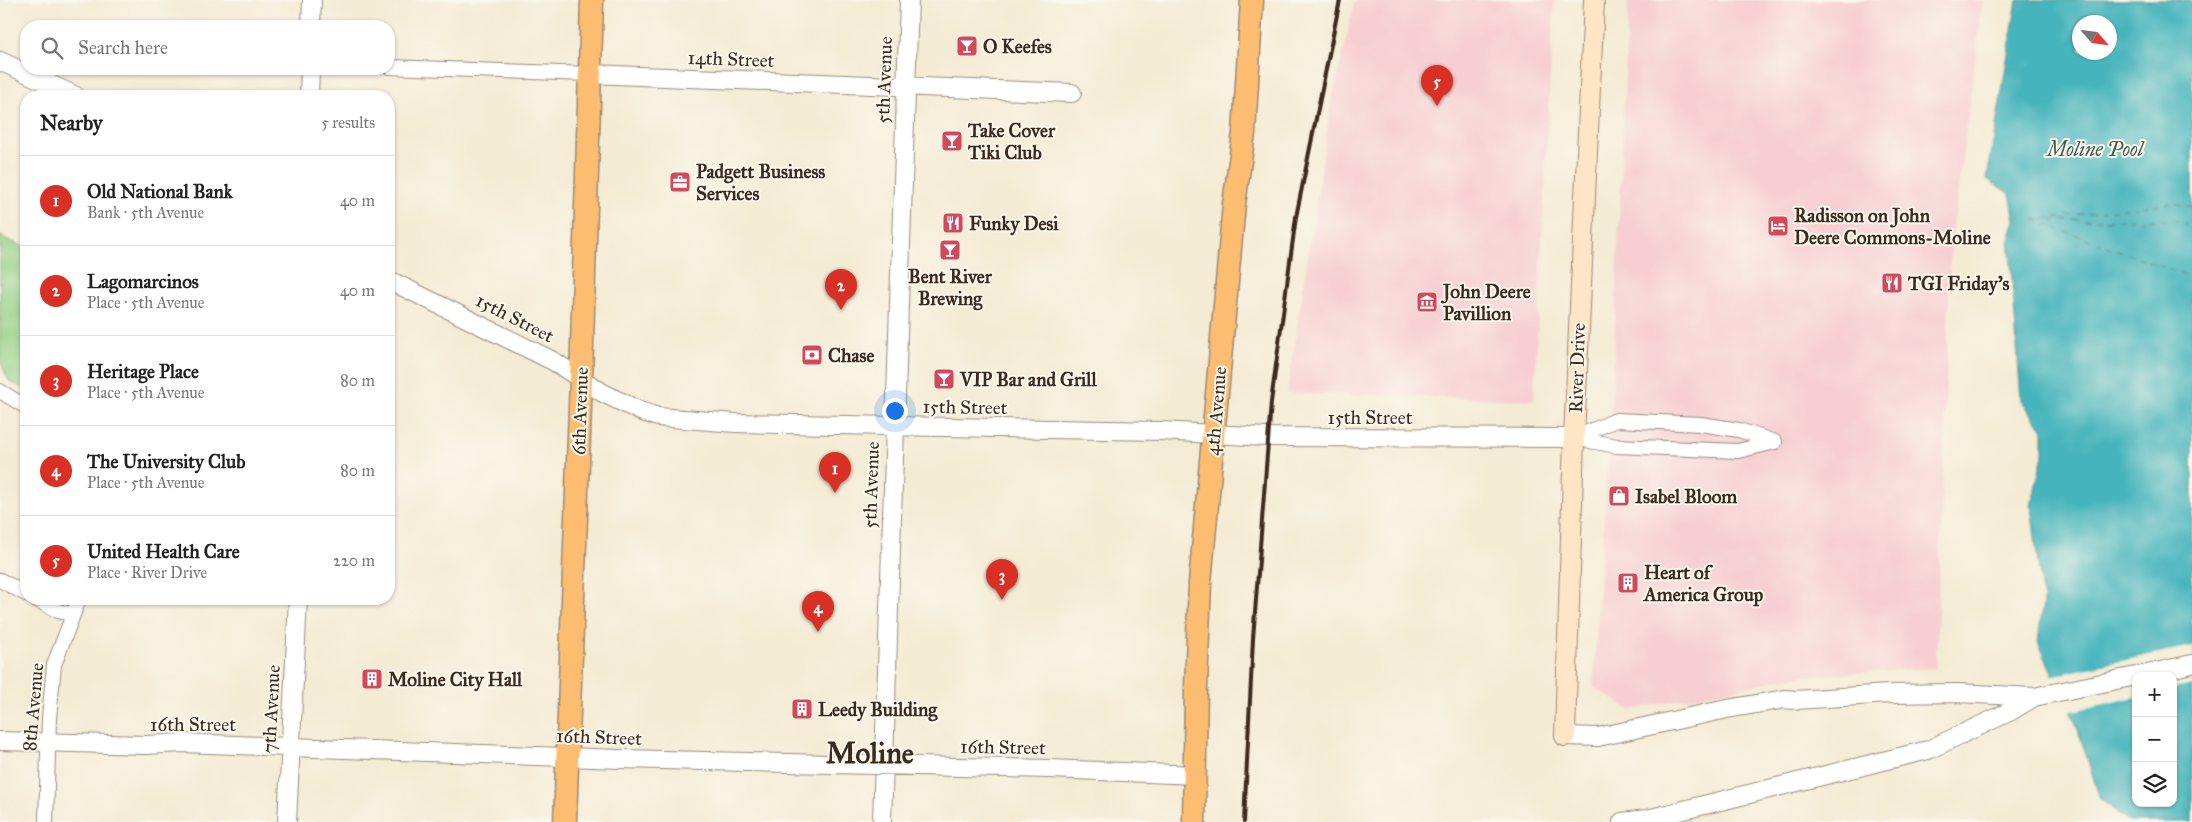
<!DOCTYPE html>
<html lang="en">
<head>
<meta charset="utf-8">
<style>
  body { margin:0; font-family:"IM FELL Great Primer",serif; background:#f6f6f6; color:#222 }
  .controls { position:absolute; right:15px; bottom:15px; display:grid; overflow:hidden; border-radius:10px; box-shadow:0 1px 4px #0004 }
  .controls button { width:45px; height:45px; display:grid; place-items:center; padding:0; border:0; border-bottom:1px solid #e0e0e0; background:#fff; color:#222; font:25px sans-serif }
  .compass { position:absolute; left:2072px; top:15px; width:45px; height:45px; border-radius:50%; background:#fff; box-shadow:0 1px 4px #0004; rotate:118deg }
  .you { position:absolute; left:894px; top:410px; width:18px; height:18px; margin:-12px; border:4px solid #fff; border-radius:50%; background:#1a73e8; box-shadow:0 0 0 8px #1a73e833 }
  .badge { display:grid; place-items:center; width:32px; height:32px; border-radius:50%; background:#d93025; color:#fff; font-size:16px; font-weight:700 }
  .pin { position:absolute; translate:-50% -41px; filter:drop-shadow(0 1px 2px #0008) }
  .pin::after { content:''; position:absolute; top:26px; width:18px; height:15px; background:inherit; clip-path:polygon(0 0,100% 0,50% 100%) }
  .list { margin:0; padding:0; list-style:none }
  h2 { display:flex; justify-content:space-between; align-items:center; height:65px; margin:0; padding:0 20px; font-size:21px }
  h2 small { font-size:16px; font-weight:400; color:#767676 }
  .list li { display:grid; grid-template-columns:32px 1fr auto; gap:15px; align-items:center; box-sizing:border-box; height:90px; padding:0 20px; border-top:1px solid #e0e0e0 }
  .list b { display:block; font-size:19px; white-space:nowrap }
  .list p { margin:0; font-size:16px; white-space:nowrap; color:#767676 }
  .list em { font-size:16px; font-style:normal; color:#767676 }
  .icon { flex:none; width:28px; height:28px; fill:none; stroke:currentColor; stroke-width:2; stroke-linecap:round; stroke-linejoin:round }
  .map { position:relative; flex:none; width:2192px; height:822px; overflow:hidden }
  .search { position:absolute; background:#fff; box-shadow:0 1px 4px #0004; left:20px; top:20px; width:375px; height:55px; display:flex; align-items:center; gap:12px; box-sizing:border-box; padding:0 18px; border-radius:20px; color:#767676; font-size:19px }
  .panel { position:absolute; background:#fff; box-shadow:0 1px 4px #0004; left:20px; top:90px; width:375px; height:515px; border-radius:20px }
  .map>svg:first-child { display:block }
</style>
</head>
<body>
<div class="map">
<svg width="2192" height="822" viewBox="0 0 2192 822">
  <rect width="100%" height="100%" fill="#fbf7ec"/>
  <filter id="ink" filterUnits="userSpaceOnUse"><feTurbulence type="fractalNoise" baseFrequency=".02" numOctaves="2"/><feDisplacementMap in="SourceGraphic" scale="10" xChannelSelector="R" yChannelSelector="G"/><feConvolveMatrix kernelMatrix="1 2 1 2 8 2 1 2 1" color-interpolation-filters="sRGB"/></filter>
  <filter id="wash" filterUnits="userSpaceOnUse"><feTurbulence type="fractalNoise" baseFrequency=".0096" numOctaves="4" result="noise"/><feDisplacementMap in="SourceGraphic" scale="20" xChannelSelector="R" yChannelSelector="G"/><feGaussianBlur stdDeviation="1.12" result="paint"/><feColorMatrix in="noise" values="0 0 0 0 0 0 0 0 0 0 0 0 0 0 0 0 0 1.4 0 .05"/><feComposite in="paint" operator="in"/></filter>
  <g filter="url(#wash)">
    <rect width="100%" height="100%" fill="#f4ebd4"/>
    <path fill="#f7cfd2" d="M1355 0H1554L1534 400 1287 393 1331 104Z
      M1628 0H1983L1951 243 1936 668 1792 677 1630 710 1593 687 1613 376Z"/>
    <path fill="#91cf85" stroke="#667c52" d="M0 236 26 248V390L9 381 0 361Z"/>
    <path fill="#45b4bc" stroke="#406f6d" fill-rule="evenodd" d="M2017 0H2192V822H2129L2100 799 2076 724 2038 642 2043 602 2031 506 2043 455V430L2021 400 2009 239 2015 220 2010 194 1987 179ZM2080 22H2110V52H2080ZM2136 676H2173V803H2136Z"/>
    <path fill="#f4ebd4" d="M2192 646V685L2173 689V676H2136V697L2067 712 2051 676Z"/>
    <g fill="none" stroke-linecap="round" stroke-linejoin="round">
      <path stroke="#3e5a55" stroke-width="1" stroke-dasharray="6 5" stroke-linecap="butt" d="M2034 220 2189 276 2192 283
        M2034 220 2173 203 2192 207
        M2040 220H2173L2192 226"/>
    </g>
  </g>
  <g filter="url(#ink)">
    <g fill="none" stroke-linecap="round" stroke-linejoin="round">
      <g stroke="#988a79" stroke-width="16">
        <path id="minor" d="M389 67 589 74
          M0 391 26 407
          M1574 438 1616 420 1701 424 1739 430 1775 442
          M1574 438 1617 446 1738 451 1775 442
          M0 580 26 594
          M35 599 58 611 71 614
          M46 822 49 718 54 665 79 599"/>
      </g>
      <g stroke="#988a79" stroke-width="20">
        <path id="tertiary" d="M311 26 312 0
          M0 61 76 96
          M589 74 1072 93
          M309 96 310 69
          M389 280 553 361 603 393 640 411 658 417 736 423 1161 431 1266 437 1574 438
          M2138 676 2192 664
          M1565 736 1598 737 1727 709 1785 699 1795 700 1889 694 1957 693 2034 697 2136 676
          M0 741 146 745 182 743 620 759 1050 769 1196 775
          M287 822 298 599
          M882 822 909 0
          M1622 822 1647 819 1928 750 2011 711 2034 697"/>
      </g>
      <g stroke="#988a79" stroke-width="22">
        <path id="secondary" d="M1565 736 1574 438 1594 0"/>
      </g>
      <g stroke="#988a79" stroke-width="25">
        <path id="primary" d="M565 822 581 379 592 0
          M1194 822 1196 687 1200 583 1234 204 1244 133 1252 0"/>
      </g>
      <use href="#minor" stroke="#fff" stroke-width="14"/>
      <use href="#tertiary" stroke="#fff" stroke-width="18"/>
      <use href="#secondary" stroke="#fee5c5" stroke-width="20"/>
      <use href="#primary" stroke="#fcbd6f" stroke-width="22"/>
      <path stroke="#3b2a1e" stroke-width="4" d="M1244 822 1253 639 1271 402 1296 217 1340 0"/>
    </g>
  </g>
  <defs>
    <g id="bar-square" transform="scale(1.125)"><rect x="-9" y="-9" width="18" height="18" rx="4" fill="#d1495b" stroke="#fbf7ec"/><path d="M-6-5H6L.8 .8V4.5H3.5V6h-7V4.5H-.8V.8Z" fill="#fff"/></g>
    <g id="office-square" transform="scale(1.125)"><rect x="-9" y="-9" width="18" height="18" rx="4" fill="#d1495b" stroke="#fbf7ec"/><path d="M-6-3h4V-5.5h4V-3h4V5H-6ZM-1-4.5V-3h2v-1.5ZM-6 0V1H6V0Z" fill="#fff"/></g>
    <g id="restaurant-square" transform="scale(1.125)"><rect x="-9" y="-9" width="18" height="18" rx="4" fill="#d1495b" stroke="#fbf7ec"/><path d="M-5-6h1v4h1v-4h1v4h1v-4h1v5L-1.5 .5V6h-2V.5L-5-1ZM5-6V6H3V1.5H1.5Q1.5-4 5-6Z" fill="#fff"/></g>
    <g id="hotel-square" transform="scale(1.125)"><rect x="-9" y="-9" width="18" height="18" rx="4" fill="#d1495b" stroke="#fbf7ec"/><path d="M-6-4.5h1.5V1H6V5H4.5V3h-9V5H-6ZM-4 0a1.8 1.8 0 1 1 3.6 0ZM.5 0V-2.5h3Q6-2.5 6 0Z" fill="#fff"/></g>
    <g id="museum-square" transform="scale(1.125)"><rect x="-9" y="-9" width="18" height="18" rx="4" fill="#d1495b" stroke="#fbf7ec"/><path d="M0-6L6-3V-2H-6V-3ZM-5-1h2V3h-2ZM-1-1h2V3h-2ZM3-1h2V3H3ZM-6 4H6V6H-6Z" fill="#fff"/></g>
    <g id="bank-square" transform="scale(1.125)"><rect x="-9" y="-9" width="18" height="18" rx="4" fill="#d1495b" stroke="#fbf7ec"/><path d="M-6-4H6V4H-6ZM0-2.3a2.3 2.3 0 1 0 0 4.6a2.3 2.3 0 1 0 0-4.6Z" fill="#fff"/></g>
    <g id="shop-square" transform="scale(1.125)"><rect x="-9" y="-9" width="18" height="18" rx="4" fill="#d1495b" stroke="#fbf7ec"/><path d="M-5-2.5h2.3a2.7 3.5 0 0 1 5.4 0H5L5.5 6h-11ZM-1.5-2.5h3a1.5 2.3 0 0 0-3 0Z" fill="#fff"/></g>
    <g id="building-square" transform="scale(1.125)"><rect x="-9" y="-9" width="18" height="18" rx="4" fill="#d1495b" stroke="#fbf7ec"/><path d="M-4-6H4V6H1V3H-1V6H-4ZM-2.5-4.3h1.7v1.8h-1.7ZM.8-4.3h1.7v1.8H.8ZM-2.5-1h1.7V.8h-1.7ZM.8-1h1.7V.8H.8Z" fill="#fff"/></g>
  </defs>
  <g fill-rule="evenodd">
    <use href="#bar-square" x="967" y="46"/>
    <use href="#bar-square" x="952" y="141"/>
    <use href="#office-square" x="680" y="182"/>
    <use href="#restaurant-square" x="953" y="223"/>
    <use href="#hotel-square" x="1778" y="226"/>
    <use href="#bar-square" x="950" y="250"/>
    <use href="#restaurant-square" x="1892" y="283"/>
    <use href="#museum-square" x="1427" y="302"/>
    <use href="#bank-square" x="812" y="355"/>
    <use href="#bar-square" x="944" y="379"/>
    <use href="#shop-square" x="1619" y="496"/>
    <use href="#building-square" x="1628" y="583"/>
    <use href="#building-square" x="372" y="679"/>
    <use href="#building-square" x="802" y="709"/>
  </g>
  <g text-anchor="middle" dominant-baseline="central" stroke-width="4" stroke-linejoin="round" paint-order="stroke">
    <g font-size="19" font-weight="bold" fill="#3b2a1e" stroke="#fbf7ec" text-anchor="start">
      <text x="983" y="46">O Keefes</text>
      <text x="968" y="130">Take Cover<tspan x="968" dy="22">Tiki Club</tspan></text>
      <text x="696" y="171">Padgett Business<tspan x="696" dy="22">Services</tspan></text>
      <text x="1794" y="215">Radisson on John<tspan x="1794" dy="22">Deere Commons-Moline</tspan></text>
      <text x="969" y="223">Funky Desi</text>
      <text x="950" y="276" text-anchor="middle">Bent River<tspan x="950" dy="22">Brewing</tspan></text>
      <text x="1908" y="283">TGI Friday's</text>
      <text x="1443" y="291">John Deere<tspan x="1443" dy="22">Pavillion</tspan></text>
      <text x="828" y="355">Chase</text>
      <text x="960" y="379">VIP Bar and Grill</text>
      <text x="1635" y="496">Isabel Bloom</text>
      <text x="1644" y="572">Heart of<tspan x="1644" dy="22">America Group</tspan></text>
      <text x="388" y="679">Moline City Hall</text>
      <text x="818" y="709">Leedy Building</text>
    </g>
    <g font-size="19" fill="#3b2a1e" stroke="#fbf7ec">
      <text transform="translate(731 59) rotate(2)">14th Street</text>
      <text transform="translate(884 80) rotate(-88)">5th Avenue</text>
      <text transform="translate(515 318) rotate(27)">15th Street</text>
      <text transform="translate(1577 368) rotate(-88)">River Drive</text>
      <text transform="translate(965 407) rotate(1)">15th Street</text>
      <text transform="translate(580 411) rotate(-88)">6th Avenue</text>
      <text transform="translate(1216 411) rotate(-85)">4th Avenue</text>
      <text x="1370" y="417">15th Street</text>
      <text transform="translate(871 485) rotate(-88)">5th Avenue</text>
      <text transform="translate(33 707) rotate(-85)">8th Avenue</text>
      <text transform="translate(271 709) rotate(-87)">7th Avenue</text>
      <text x="193" y="724">16th Street</text>
      <text transform="translate(599 737) rotate(2)">16th Street</text>
      <text transform="translate(1003 747) rotate(1)">16th Street</text>
    </g>
    <g font-size="20" font-style="italic" fill="#3e5a55" stroke="#fbf7ec">
      <text x="2095" y="149">Moline Pool</text>
    </g>
    <g font-size="29" font-weight="bold" fill="#3b2a1e" stroke="#fbf7ec">
      <text x="870" y="753">Moline</text>
    </g>
  </g>
</svg>
<div class="controls">
<button>+</button>
<button>−</button>
<button><svg class="icon" aria-label="layers" viewBox="0 0 24 24"><path d="M12 4l9 5-9 5-9-5zM3 14l9 5 9-5"/></svg></button>
</div>
<svg class="compass" viewBox="-18 -18 36 36"><path d="M0-13l5 13h-10z" fill="#e53935"/><path d="M0 13l5-13h-10z" fill="#767676"/></svg>
<div class="you"></div>
<div class="pin badge" style="left:835px;top:493px">1</div>
<div class="pin badge" style="left:841px;top:310px">2</div>
<div class="pin badge" style="left:1002px;top:600px">3</div>
<div class="pin badge" style="left:818px;top:632px">4</div>
<div class="pin badge" style="left:1437px;top:106px">5</div>
<div class="search"><svg class="icon" aria-label="search" viewBox="0 0 24 24"><circle cx="10" cy="10" r="6"/><path d="M15 15l6 6"/></svg>Search here</div>
<section class="panel">
<h2>Nearby<small>5 results</small></h2>
<ul class="list">
<li><span class="badge">1</span><div><b>Old National Bank</b><p>Bank · 5th Avenue</p></div><em>40 m</em></li>
<li><span class="badge">2</span><div><b>Lagomarcinos</b><p>Place · 5th Avenue</p></div><em>40 m</em></li>
<li><span class="badge">3</span><div><b>Heritage Place</b><p>Place · 5th Avenue</p></div><em>80 m</em></li>
<li><span class="badge">4</span><div><b>The University Club</b><p>Place · 5th Avenue</p></div><em>80 m</em></li>
<li><span class="badge">5</span><div><b>United Health Care</b><p>Place · River Drive</p></div><em>220 m</em></li>
</ul>
</section>
</div>
</body>
</html>
